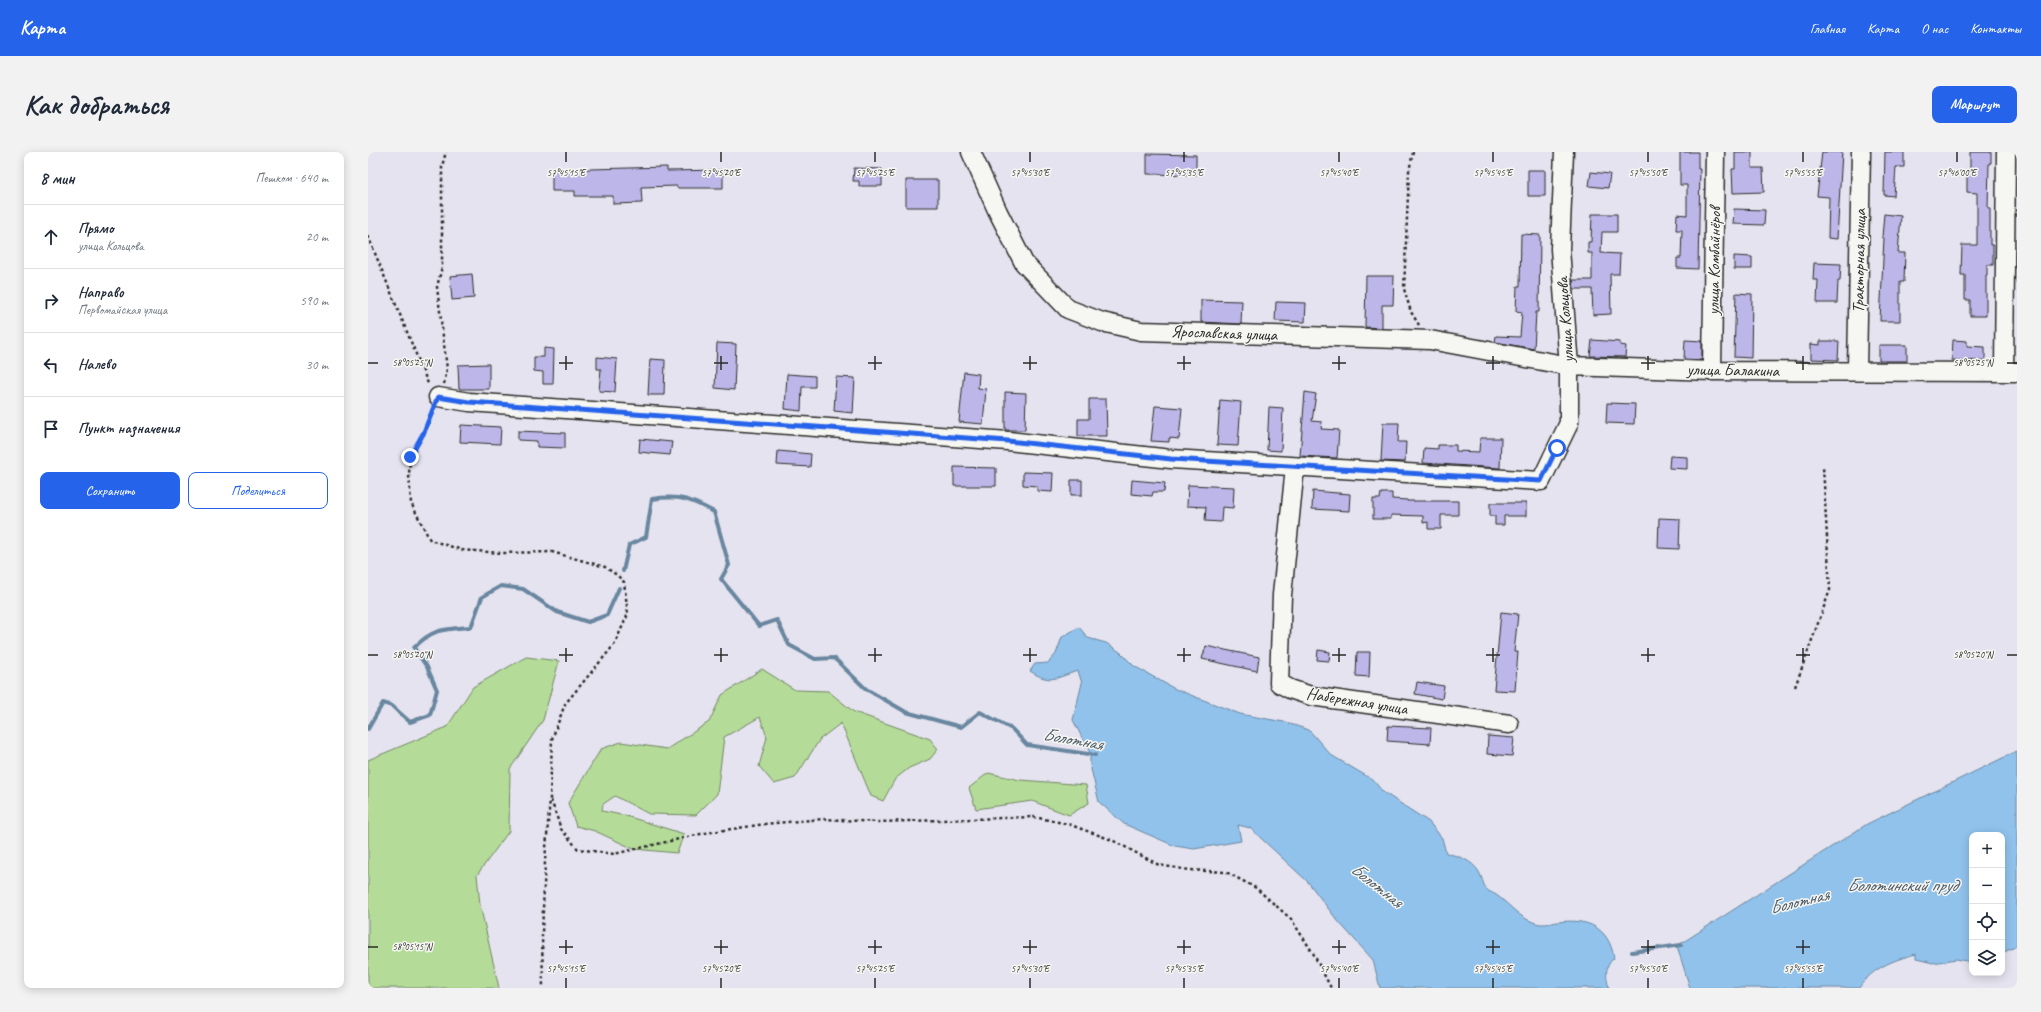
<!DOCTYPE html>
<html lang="ru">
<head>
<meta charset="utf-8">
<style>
  body { margin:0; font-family:Caveat,sans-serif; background:#f2f2f3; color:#1f2937 }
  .controls { position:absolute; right:12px; bottom:12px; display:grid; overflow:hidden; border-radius:8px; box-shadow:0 2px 10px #0003 }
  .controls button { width:36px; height:36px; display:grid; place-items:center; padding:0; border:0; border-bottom:1px solid #e0e1e3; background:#fff; color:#1f2937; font:20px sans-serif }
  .stop { position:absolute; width:12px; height:12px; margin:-9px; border:3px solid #2563eb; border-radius:50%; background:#fff }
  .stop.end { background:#2563eb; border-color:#fff; box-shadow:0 1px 4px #0008 }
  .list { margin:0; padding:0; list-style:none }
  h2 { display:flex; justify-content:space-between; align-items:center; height:52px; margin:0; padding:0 16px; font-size:17px }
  h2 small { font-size:13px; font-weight:400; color:#747a83 }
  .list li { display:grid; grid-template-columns:26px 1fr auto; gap:12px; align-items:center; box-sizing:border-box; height:64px; padding:0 16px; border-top:1px solid #e0e1e3 }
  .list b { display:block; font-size:15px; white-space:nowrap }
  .list p { margin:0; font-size:13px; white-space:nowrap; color:#747a83 }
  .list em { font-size:13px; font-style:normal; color:#747a83 }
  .actions { display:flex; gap:8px; padding:12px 16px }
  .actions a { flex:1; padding:9px 0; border:1px solid #2563eb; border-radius:8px; text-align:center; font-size:14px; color:#2563eb }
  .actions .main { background:#2563eb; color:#fff }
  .icon { flex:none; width:22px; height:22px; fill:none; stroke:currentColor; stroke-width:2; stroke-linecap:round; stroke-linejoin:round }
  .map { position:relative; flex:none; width:1649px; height:836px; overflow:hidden; border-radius:8px }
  header { display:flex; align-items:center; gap:24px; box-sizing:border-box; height:56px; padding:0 20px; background:#2563eb; color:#fff }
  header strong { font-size:19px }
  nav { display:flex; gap:22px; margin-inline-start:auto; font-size:14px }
  .intro { display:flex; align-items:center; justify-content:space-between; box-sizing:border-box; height:96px; padding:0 24px }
  h1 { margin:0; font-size:28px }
  .button { padding:10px 18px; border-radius:8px; background:#2563eb; color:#fff; font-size:14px; font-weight:700 }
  main { display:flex; gap:24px; padding:0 24px }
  aside { flex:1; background:#fff; border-radius:8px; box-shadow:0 2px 10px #0003 }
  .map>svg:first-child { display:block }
</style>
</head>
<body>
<header>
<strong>Карта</strong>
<nav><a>Главная</a><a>Карта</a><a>О нас</a><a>Контакты</a></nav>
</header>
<div class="intro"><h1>Как добраться</h1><a class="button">Маршрут</a></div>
<main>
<aside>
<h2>8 мин<small>Пешком · 640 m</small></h2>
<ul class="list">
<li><svg class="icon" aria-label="ahead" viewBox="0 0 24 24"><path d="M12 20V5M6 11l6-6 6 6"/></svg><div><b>Прямо</b><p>улица Кольцова</p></div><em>20 m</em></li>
<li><svg class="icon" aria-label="right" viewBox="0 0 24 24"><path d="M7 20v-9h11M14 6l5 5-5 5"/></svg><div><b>Направо</b><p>Первомайская улица</p></div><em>590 m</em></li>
<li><svg class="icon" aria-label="left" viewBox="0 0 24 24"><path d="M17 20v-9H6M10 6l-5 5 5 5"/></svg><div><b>Налево</b></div><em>30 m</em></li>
<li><svg class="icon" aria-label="arrive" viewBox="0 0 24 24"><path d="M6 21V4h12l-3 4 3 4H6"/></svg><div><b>Пункт назначения</b></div></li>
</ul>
<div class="actions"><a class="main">Сохранить</a><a>Поделиться</a></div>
</aside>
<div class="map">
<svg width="1649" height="836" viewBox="0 0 1649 836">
  <rect width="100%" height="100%" fill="#e5e3ef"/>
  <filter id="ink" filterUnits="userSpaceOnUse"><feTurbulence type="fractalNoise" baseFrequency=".025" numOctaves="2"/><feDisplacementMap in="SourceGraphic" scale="8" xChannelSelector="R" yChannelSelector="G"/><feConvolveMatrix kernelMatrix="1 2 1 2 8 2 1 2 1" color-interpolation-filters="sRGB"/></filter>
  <g filter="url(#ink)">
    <path fill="#b4dc98" stroke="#708462" d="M158 505 191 509 175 568 142 617 141 679 109 723 112 753 131 836H0V608L79 575 105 535Z
      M394 517 427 538 460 539 486 560 562 587 570 597 562 607 541 616 527 627 515 649 503 644 473 571 452 587 427 626 406 632 391 614 399 585 392 565 356 585 349 642 328 663 281 662 247 644 235 652 234 659 258 664 316 682 309 701 266 697 227 679 208 674 200 651 233 597 253 590 299 597 341 570 354 543Z
      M620 621 652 628 718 633 721 651 701 663 664 649 608 657 601 636Z"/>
    <path fill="#90c2ec" stroke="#68869f" d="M711 475 720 486 738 491 752 500 766 514 807 537 872 562 916 570 941 578 963 603 1005 628 1015 640 1061 670 1074 686 1078 701C1090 704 1104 708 1111 720 1114 725 1115 732 1118 737 1121 740 1128 742 1131 745 1143 754 1151 765 1165 770 1174 774 1181 771 1190 770 1219 766 1241 775 1246 806 1236 815 1238 824 1241 836H1012L1005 808 969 768 940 730 882 676 870 673 873 689 826 697 807 694 756 672 731 650 722 613V601L705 568 714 531 710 519C689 525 683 533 662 519L667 512 680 511 688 502 694 485Z
      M1649 599V794L1634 801V683H1604V810L1588 807 1565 811 1548 807V802C1525 808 1504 816 1491 836H1322L1309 794 1499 672Z"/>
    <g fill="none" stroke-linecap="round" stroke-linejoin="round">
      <path stroke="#68869f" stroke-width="4" d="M255 419 261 393 278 385 284 347C312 343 322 347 346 360L361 413 353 427 391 474 409 468 421 493 447 507 466 506 498 537 538 560 593 575 612 560 644 577 659 593 727 603
        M0 577 15 551 24 554 42 570 62 563 69 538 59 515 46 496C65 476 77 477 103 475L114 445 133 434 155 437 189 460 220 470 239 463 251 436
        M1264 800 1313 793"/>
    </g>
    <path fill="#bdb7e9" stroke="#2b2b2b" d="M1312 0H1330V17H1332L1330 117 1309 116V106H1313L1314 78H1308L1309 62 1319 63V33H1312Z
      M1367 0H1384V16H1395L1396 40 1365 41 1364 17H1367Z
      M1454 0H1474L1469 87 1460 86 1461 45 1449 44Z
      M1517 0H1536V15H1528L1526 44 1516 43Z
      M1602 0H1623V11H1621L1620 56H1622V93H1625V113H1619V123H1618V164H1602V148H1597V123H1593L1594 93H1609V41L1599 40V21H1602Z
      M779 2 828 3V23L779 22Z
      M299 15V19L355 18V36H309V34L273 35 274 51 245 52V44H207V39H184V18Z
      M486 16 514 17V34H491V29H485Z
      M1160 18H1177V44H1160Z
      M1223 20 1242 22 1240 36 1221 34Z
      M538 28H570V55H538Z
      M1366 57 1397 58 1396 73 1365 72Z
      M1224 62H1249V80H1234L1233 101 1252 102 1251 122H1242L1243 162 1225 163 1224 137H1206L1205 128H1224V101H1220V90H1223Z
      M1516 62 1533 64 1530 101H1537L1536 130H1532V169H1512L1516 86 1514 85Z
      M1153 82 1172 83 1171 160H1168L1166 197 1127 190 1128 184 1152 185 1154 160 1148 159 1149 134H1152Z
      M1366 104 1384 105V117H1366Z
      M1446 111 1473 112 1472 129H1470L1469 151H1449L1450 128H1445Z
      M104 122 106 146 84 148 82 124Z
      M998 124H1026L1025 153H1014V176L997 175Z
      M1368 141 1384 142 1383 206 1366 205Z
      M833 148 874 149 873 172 833 170Z
      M908 150 938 151 937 170 907 169Z
      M1224 188 1252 190V193L1258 194 1257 205 1222 204Z
      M1317 188 1334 189V208L1316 207Z
      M1585 188 1599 189V194L1617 195V209L1584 208Z
      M1452 189H1471L1470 208 1443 207V192L1452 193Z
      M349 191 368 192 366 238 347 236Z
      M1511 193H1539V209H1511Z
      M176 196 186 197 185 232H175V220L166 219V205H176Z
      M229 205 249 207 247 240 231 239 233 217H229Z
      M282 207 297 208 296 243H280Z
      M121 212V237H91L90 213Z
      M596 220 611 222 610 236 618 237 615 272 591 270Z
      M419 222 447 224V235H434L433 259 417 257Z
      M468 225 487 226 485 261 466 259Z
      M637 240 658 241 657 278H637Z
      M937 240 948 242 944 269 954 270 953 277 971 278 969 306 932 304Z
      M721 247H738L739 284H710V267H721Z
      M852 248 873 250 870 294 849 293Z
      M1239 251 1267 252 1266 272 1238 271Z
      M787 254 814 256 811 287 801 286V290L783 289Z
      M901 255 915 256 913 299 899 298Z
      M1015 271H1031L1030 290H1038L1037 310 1013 309Z
      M93 273 133 275 132 292 92 290Z
      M150 279 197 281V296L169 295V289L150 288Z
      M1112 286H1133L1132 316 1055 311 1056 296 1070 297V293H1088V299L1111 300Z
      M272 287 304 290 302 303 271 300Z
      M410 299 443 302 442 315 409 313Z
      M1302 304 1319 305V317L1301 316Z
      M586 315 628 316V334H586Z
      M655 320 685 321 684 340 669 339V334L655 333Z
      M703 328H714V343H703Z
      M764 328 797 331 796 340H785L784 344 763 342Z
      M820 333 866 335 865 356 854 355 853 370 837 369 838 355 819 354Z
      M945 339 982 342 981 359 944 357Z
      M1013 341H1024V347L1039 348V349H1090V363H1073V377H1060V370L1055 371V364L1023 363V367H1005V347H1012Z
      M1122 351H1158V364H1136V373H1127V364H1122Z
      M1291 366 1312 367 1311 397 1290 396Z
      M1133 460 1150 462 1146 500H1150L1147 539 1126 538Z
      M838 494 891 505 889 519 834 507Z
      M950 498 962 500 961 509 949 508Z
      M989 500H1002L1001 525 988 524Z
      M1049 530 1076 534 1074 547 1047 542Z
      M1020 574 1063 576 1062 592 1019 589Z
      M1120 584 1146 586 1144 604 1119 602Z"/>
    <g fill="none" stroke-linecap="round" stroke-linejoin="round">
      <g stroke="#2b2b2b" stroke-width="21">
        <path id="minor" d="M603 0 630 60 656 111 700 157 734 170 773 179 1062 188 1201 214 1344 219 1649 220
          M1489 218 1493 0
          M1344 219 1347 0
          M1636 220 1638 0
          M70 245 101 250 640 289 803 307 1173 329 1201 271V214L1192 97 1196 0
          M927 315 914 443 911 531 922 537 943 544 1141 572"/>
      </g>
      <path stroke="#2b2b2b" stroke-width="2.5" stroke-dasharray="3 3" stroke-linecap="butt" d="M1045 0 1041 19 1036 137 1043 160 1051 173
        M0 84 61 234
        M76 232 79 217 69 135 74 115V14L78 0
        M65 257 56 280 42 305 41 323 43 351 62 388 94 398 133 401 184 400 237 415 250 424 256 430 260 462 246 493 197 552 184 587 182 646 177 709 174 782 175 836
        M1427 535 1462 438 1455 314
        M183 648 193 677 210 697 246 702 337 681 397 672 455 667 510 670 666 665 700 672 744 688 791 713 821 718 858 720 888 736 923 767 945 801 963 836"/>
      <use href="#minor" stroke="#f6f6f2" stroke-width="18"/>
    </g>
  </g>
  <g fill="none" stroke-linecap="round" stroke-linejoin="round" filter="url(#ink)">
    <path stroke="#2563eb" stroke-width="5" d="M42 305 56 280 70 245 101 250 640 289 803 307 1173 329 1189 296"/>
  </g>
  <path fill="none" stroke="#2b2b2b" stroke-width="1.5" d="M198 0V10M353 0V10M507 0V10M662 0V10M816 0V10M971 0V10M1125 0V10M1280 0V10M1435 0V10M1589 0V10M198 204V218M353 204V218M507 204V218M662 204V218M816 204V218M971 204V218M1125 204V218M1280 204V218M1435 204V218M0 211H10M191 211H205M346 211H360M500 211H514M655 211H669M809 211H823M964 211H978M1118 211H1132M1273 211H1287M1428 211H1442M1639 211H1649M198 496V510M353 496V510M507 496V510M662 496V510M816 496V510M971 496V510M1125 496V510M1280 496V510M1435 496V510M0 503H10M191 503H205M346 503H360M500 503H514M655 503H669M809 503H823M964 503H978M1118 503H1132M1273 503H1287M1428 503H1442M1639 503H1649M198 788V802M353 788V802M507 788V802M662 788V802M816 788V802M971 788V802M1125 788V802M1280 788V802M1435 788V802M0 795H10M191 795H205M346 795H360M500 795H514M655 795H669M809 795H823M964 795H978M1118 795H1132M1273 795H1287M1428 795H1442M198 826V836M353 826V836M507 826V836M662 826V836M816 826V836M971 826V836M1125 826V836M1280 826V836M1435 826V836"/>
  <g text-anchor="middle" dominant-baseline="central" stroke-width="3" stroke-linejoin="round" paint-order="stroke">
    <g font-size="17" fill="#2b2b2b" stroke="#f6f6f2">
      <text transform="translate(1346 109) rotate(-89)">улица Комбайнёров</text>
      <text transform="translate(1491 109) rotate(-89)">Тракторная улица</text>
      <text transform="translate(1197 168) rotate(-94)">улица Кольцова</text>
      <text transform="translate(856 181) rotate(2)">Ярославская улица</text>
      <text transform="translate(1365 218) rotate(1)">улица Балакина</text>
      <text transform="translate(989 549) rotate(9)">Набережная улица</text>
    </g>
    <g font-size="18" font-style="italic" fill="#495865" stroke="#f6f6f2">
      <text transform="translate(705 587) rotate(10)">Болотная</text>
      <text transform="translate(1009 733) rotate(38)">Болотная</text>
      <text x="1534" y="733">Болотинский пруд</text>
      <text transform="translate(1431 749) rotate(-14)">Болотная</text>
    </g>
  </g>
  <g font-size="10" text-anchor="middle" fill="#2b2b2b" stroke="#f6f6f2" stroke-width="3" stroke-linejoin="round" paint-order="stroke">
    <text x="198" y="24">57°45'15"E</text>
    <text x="353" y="24">57°45'20"E</text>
    <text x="507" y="24">57°45'25"E</text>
    <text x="662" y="24">57°45'30"E</text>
    <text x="816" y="24">57°45'35"E</text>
    <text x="971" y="24">57°45'40"E</text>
    <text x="1125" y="24">57°45'45"E</text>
    <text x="1280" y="24">57°45'50"E</text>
    <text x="1435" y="24">57°45'55"E</text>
    <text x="1589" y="24">57°46'00"E</text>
    <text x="44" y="214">58°05'25"N</text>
    <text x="1605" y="214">58°05'25"N</text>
    <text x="44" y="506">58°05'20"N</text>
    <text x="1605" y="506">58°05'20"N</text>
    <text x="44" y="798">58°05'15"N</text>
    <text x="198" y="820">57°45'15"E</text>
    <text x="353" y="820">57°45'20"E</text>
    <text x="507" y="820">57°45'25"E</text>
    <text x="662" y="820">57°45'30"E</text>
    <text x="816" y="820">57°45'35"E</text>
    <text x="971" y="820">57°45'40"E</text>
    <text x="1125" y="820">57°45'45"E</text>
    <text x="1280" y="820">57°45'50"E</text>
    <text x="1435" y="820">57°45'55"E</text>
  </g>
</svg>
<div class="controls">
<button>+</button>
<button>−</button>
<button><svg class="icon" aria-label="locate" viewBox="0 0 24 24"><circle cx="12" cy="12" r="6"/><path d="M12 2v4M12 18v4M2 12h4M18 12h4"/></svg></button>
<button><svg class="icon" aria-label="layers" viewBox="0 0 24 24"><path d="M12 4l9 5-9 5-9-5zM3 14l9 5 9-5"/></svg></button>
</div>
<div class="stop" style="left:1189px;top:296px"></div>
<div class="stop end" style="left:42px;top:305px"></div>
</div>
</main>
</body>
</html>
